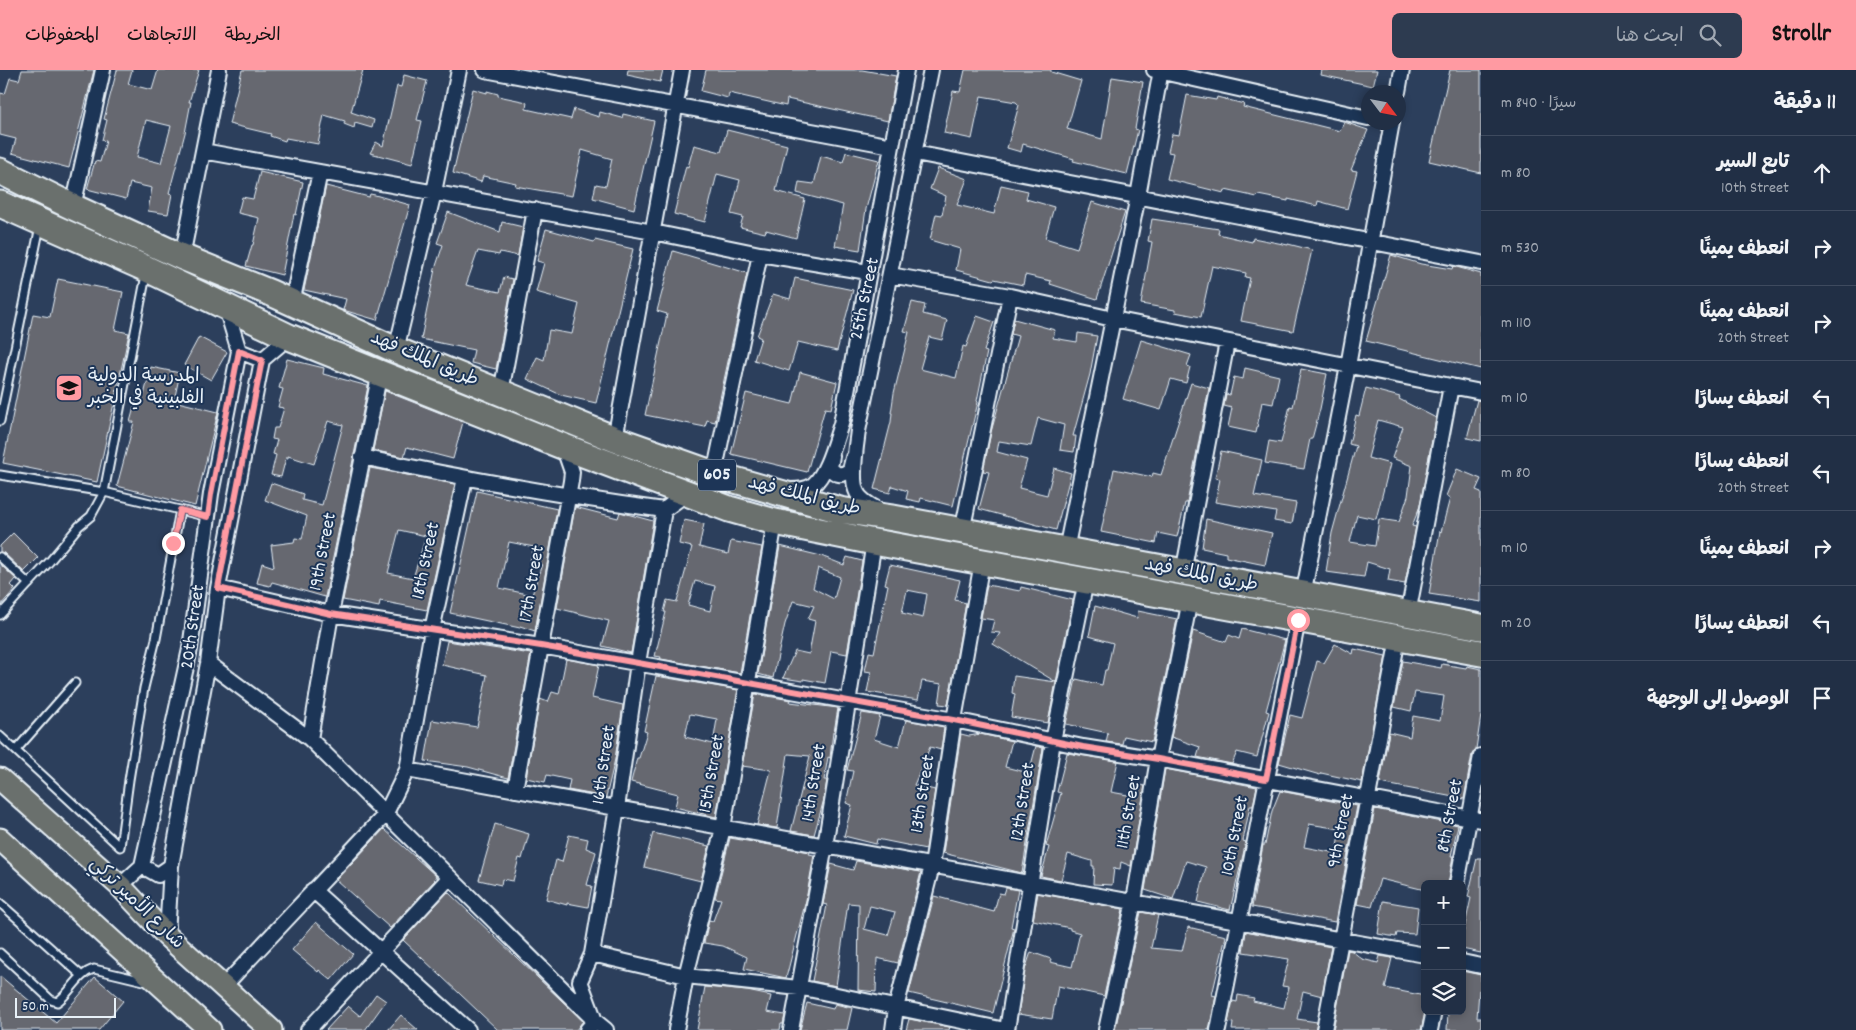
<!DOCTYPE html>
<html lang="ar">
<head>
<meta charset="utf-8">
<style>
  body { margin:0; font-family:Dekko,"Playpen Sans Arabic",sans-serif; background:#2d3b50; color:#f1f3f6; direction:rtl }
  .controls { position:absolute; right:15px; bottom:15px; display:grid; overflow:hidden; border-radius:8px; box-shadow:0 2px 8px #0003 }
  .controls button { width:45px; height:45px; display:grid; place-items:center; padding:0; border:0; border-bottom:1px solid #3e4a5e; background:#212f45; color:#f1f3f6; font:25px sans-serif }
  .compass { position:absolute; left:1361px; top:15px; width:45px; height:45px; border-radius:50%; background:#212f45; box-shadow:0 2px 8px #0003; rotate:122deg }
  .scale { position:absolute; left:15px; bottom:12px; width:101px; box-sizing:border-box; padding-left:5px; border:2px solid #e8f1f8; border-top:0; font-size:14px; line-height:18px; white-space:nowrap; color:#e8f1f8; -webkit-text-stroke:4px #1d3557; paint-order:stroke }
  .stop { position:absolute; width:15px; height:15px; margin:-11px; border:4px solid #ff9aa2; border-radius:50%; background:#fff }
  .stop.end { background:#ff9aa2; border-color:#fff; box-shadow:0 1px 5px #0008 }
  .list { margin:0; padding:0; list-style:none }
  h2 { display:flex; justify-content:space-between; align-items:center; height:65px; margin:0; padding:0 20px; font-size:21px }
  h2 small { font-size:16px; font-weight:400; color:#a2a9b3 }
  .list li { display:grid; grid-template-columns:32px 1fr auto; gap:15px; align-items:center; box-sizing:border-box; height:75px; padding:0 20px; border-top:1px solid #3e4a5e }
  .list b { display:block; font-size:19px; white-space:nowrap }
  .list p { margin:0; font-size:16px; white-space:nowrap; color:#a2a9b3 }
  .list em { font-size:16px; font-style:normal; color:#a2a9b3 }
  .icon { flex:none; width:28px; height:28px; fill:none; stroke:currentColor; stroke-width:2; stroke-linecap:round; stroke-linejoin:round }
  .map { position:relative; flex:none; width:1481px; height:960px; overflow:hidden; direction:ltr }
  header { display:flex; align-items:center; gap:30px; box-sizing:border-box; height:70px; padding:0 25px; background:#ff9aa2; color:#111 }
  header strong { font-size:24px }
  nav { display:flex; gap:28px; margin-inline-start:auto; font-size:18px }
  .search { width:350px; height:45px; background:#2d3b50; display:flex; align-items:center; gap:12px; box-sizing:border-box; padding:0 18px; border-radius:8px; color:#a2a9b3; font-size:19px }
  main { display:flex }
  aside { flex:1; background:#212f45 }
  .map>svg:first-child { display:block }
</style>
</head>
<body>
<header>
<strong>Strollr</strong>
<div class="search"><svg class="icon" aria-label="search" viewBox="0 0 24 24"><circle cx="10" cy="10" r="6"/><path d="M15 15l6 6"/></svg>ابحث هنا</div>
<nav><a>الخريطة</a><a>الاتجاهات</a><a>المحفوظات</a></nav>
</header>
<main>
<aside>
<h2>11 دقيقة<small>سيرًا · 840 m</small></h2>
<ul class="list">
<li><svg class="icon" aria-label="ahead" viewBox="0 0 24 24"><path d="M12 20V5M6 11l6-6 6 6"/></svg><div><b>تابع السير</b><p>10th Street</p></div><em>80 m</em></li>
<li><svg class="icon" aria-label="right" viewBox="0 0 24 24"><path d="M7 20v-9h11M14 6l5 5-5 5"/></svg><div><b>انعطف يمينًا</b></div><em>530 m</em></li>
<li><svg class="icon" aria-label="right" viewBox="0 0 24 24"><path d="M7 20v-9h11M14 6l5 5-5 5"/></svg><div><b>انعطف يمينًا</b><p>20th Street</p></div><em>110 m</em></li>
<li><svg class="icon" aria-label="left" viewBox="0 0 24 24"><path d="M17 20v-9H6M10 6l-5 5 5 5"/></svg><div><b>انعطف يسارًا</b></div><em>10 m</em></li>
<li><svg class="icon" aria-label="left" viewBox="0 0 24 24"><path d="M17 20v-9H6M10 6l-5 5 5 5"/></svg><div><b>انعطف يسارًا</b><p>20th Street</p></div><em>80 m</em></li>
<li><svg class="icon" aria-label="right" viewBox="0 0 24 24"><path d="M7 20v-9h11M14 6l5 5-5 5"/></svg><div><b>انعطف يمينًا</b></div><em>10 m</em></li>
<li><svg class="icon" aria-label="left" viewBox="0 0 24 24"><path d="M17 20v-9H6M10 6l-5 5 5 5"/></svg><div><b>انعطف يسارًا</b></div><em>20 m</em></li>
<li><svg class="icon" aria-label="arrive" viewBox="0 0 24 24"><path d="M6 21V4h12l-3 4 3 4H6"/></svg><div><b>الوصول إلى الوجهة</b></div></li>
</ul>
</aside>
<div class="map">
<svg width="1481" height="960" viewBox="0 0 1481 960">
  <rect width="100%" height="100%" fill="#2c3f5c"/>
  <filter id="ink" filterUnits="userSpaceOnUse"><feTurbulence type="fractalNoise" baseFrequency=".02" numOctaves="2"/><feDisplacementMap in="SourceGraphic" scale="10" xChannelSelector="R" yChannelSelector="G"/><feConvolveMatrix kernelMatrix="1 2 1 2 8 2 1 2 1" color-interpolation-filters="sRGB"/></filter>
  <g filter="url(#ink)">
    <path fill="#66676f" stroke="#e8f1f8" fill-rule="evenodd" d="M22 0H94L69 98 12 83 16 69 0 65V23L5 24 10 8 19 10Z
      M117 0H132L128 14 152 20 158 0H199L189 32H191L185 63 169 123 172 124 168 144 148 141 152 118 130 113 126 129 87 119 95 91 100 92 106 71 102 70 107 50 104 49ZM146 50 171 56 161 93 137 87Z
      M242 0H363L351 42 374 50 372 58 355 53 354 58 344 54 345 51 324 45 318 74 286 68 285 71 270 66 271 64 229 54Z
      M628 0H663L660 12 627 5Z
      M706 0H862L896 6 888 51 787 29 786 36 729 23 728 28 701 21Z
      M965 0H1051V2L1081 11 1067 59 1102 69 1112 7 1143 12 1135 59 1138 60 1127 104 1073 91 1074 89 1023 74 1021 82 1007 78 1019 35 1016 32 981 26 972 69 944 63 953 21 960 22Z
      M1322 0H1377L1373 16 1321 5Z
      M1450 0H1481V103L1429 91Z
      M404 5 427 11 417 50 422 51 412 94 370 83 376 72 383 76 397 16 401 17Z
      M473 19 487 23V21L498 24V26L527 32 526 39 571 49 574 39 599 47 600 42 622 48 623 44 654 51 634 139 593 128 596 114 606 116 612 89 582 80 572 126 515 116 516 113 483 106 481 112 453 103Z
      M1187 25 1216 30 1217 27 1244 34 1243 37 1340 61 1344 52 1368 60 1351 100 1357 101 1347 139 1318 131 1317 136 1288 129V131L1258 125 1257 127 1225 120 1224 123 1167 109 1173 83 1168 82 1172 64 1179 65Z
      M727 60 787 75 776 121 805 129 796 168 766 160 765 163 740 157 743 147 731 144 740 110 717 104 705 152 674 144 686 96 688 97 694 75 721 82Z
      M846 82 879 90 866 139 860 180 835 176 843 135 797 123 799 112 814 114 821 86 843 92Z
      M938 98 967 109 957 135 994 144 1001 115 1028 121 1026 129 1054 137 1045 168 1077 178 1092 132 1125 142 1097 229 1050 214 1051 211 1025 205 1023 215 994 209 993 210 956 200 960 179 930 170 936 144 942 145 946 126 930 119Z
      M260 102 303 112 296 145 294 144 282 205 246 196 252 175H253L259 148 238 143 242 127 253 129Z
      M326 116 369 127 370 124 375 125 410 135 377 250 343 240 346 229 304 220Z
      M448 142 500 162 502 152 523 157 518 186 500 182 499 185 478 181 466 215 500 222 504 207 513 209 496 299 471 293 474 280 421 269 435 199 443 175 437 173Z
      M1152 149 1219 159 1218 164 1252 172 1253 168 1288 175V174L1312 180 1293 261 1241 251 1250 208 1245 207 1246 203 1212 196 1201 247 1175 242V240L1141 234 1152 172 1148 171Z
      M546 159 594 172 595 170 633 179 596 333 561 325 527 309 537 287 544 290 549 260 572 264 579 234 536 222 544 193 537 191Z
      M673 181 747 203 715 352 707 350 705 357 645 345 667 244 657 241Z
      M1391 185 1421 194 1452 199 1453 196 1481 204V299L1366 271Z
      M795 208 853 220 837 281 798 272 789 301 754 290 761 268 757 266 773 224 790 229Z
      M58 209 123 222 115 260 129 263 97 412 3 393 33 244 50 247Z
      M912 232 925 235 923 244 947 250 942 270 929 267 920 299 956 308 963 276 966 277 977 246 994 252 984 281 987 282 977 331 978 332 953 436 921 428 920 432 906 429 908 421 892 416 890 423 874 419 891 352 892 343H891L894 323 909 262 904 261Z
      M1014 249 1055 260 1053 268 1077 272 1078 263 1097 266 1090 304 1073 366H1076L1074 382 1060 380 1064 355 1038 348 1031 376 999 371 997 382 1027 390 1019 418 1047 425 1054 398 1071 403 1056 460 979 439 989 402 983 401 991 362 1018 266 1011 264Z
      M199 267 227 282 211 310 184 295Z
      M1141 270 1191 285 1187 296 1190 297 1186 313 1171 309 1161 340 1123 329Z
      M287 289 324 298 323 304 368 316 325 527 272 512 270 516 257 513 262 493 274 497 271 475 294 472 295 468 302 469 307 446 265 430 271 413 303 424 302 430 322 435 343 355 328 351 314 394 288 386V388H286L281 407 271 405 276 385 273 384 277 370 272 369 274 358H278L284 338 278 337 283 319 279 318Z
      M151 297 180 303 174 331 218 342 195 436 117 416 134 352H130L138 323 144 325Z
      M1245 298 1279 306 1273 334 1262 332 1256 363 1228 357 1232 338 1224 336 1226 324 1230 325 1234 307 1243 309Z
      M1301 299 1327 304 1320 339 1312 369H1310L1304 399 1265 393 1269 371 1281 373 1290 336 1293 337Z
      M800 302 837 312 831 339 825 338 807 402 731 384 746 323 792 334Z
      M1191 313 1209 318 1187 433H1185L1177 467 1158 463 1156 473 1101 462 1114 399 1152 407 1153 403 1161 405Z
      M1366 318 1400 327 1399 329 1436 348 1420 436 1412 456 1416 457 1405 514 1388 511 1390 499 1367 492 1364 507 1326 502 1332 463 1356 376 1349 374 1356 345 1359 346ZM1378 350 1403 357 1392 388 1412 396 1408 426 1399 452 1379 449 1375 476 1350 472 1357 445 1376 449 1385 414 1390 394 1368 388Z
      M385 321 463 352 453 389 407 377 404 387 373 380Z
      M1477 330 1481 331V371L1467 368Z
      M1221 381 1262 390 1254 426 1296 433 1292 454 1274 451 1276 442 1215 432 1220 409 1215 408Z
      M370 398 455 414 427 540 380 531 379 537 343 530ZM399 460 426 466 413 508 388 503Z
      M1457 399 1481 409 1476 420 1481 422V532L1429 524 1440 461 1441 462 1450 428 1446 426Z
      M477 421 557 439 535 561 520 556V558L450 543ZM509 472 534 477 530 491 542 494 532 525 499 518Z
      M575 437 618 448 620 442 627 444 653 451 631 583 602 576 609 551 557 538Z
      M1206 449 1272 463 1265 495 1226 487V483L1202 478Z
      M684 450 704 454 699 477 728 484 731 471 762 477 740 603 660 589 661 587 655 586 666 542H664L667 530 677 532 692 477 679 474ZM695 511 715 516 710 541 688 535Z
      M13 463 38 488 24 502 4 483 0 482V476Z
      M780 476 821 486 844 495 847 487 862 491 847 584 831 581 825 613 803 609V611L783 608 795 581 809 584 815 551 808 549 814 536 793 531 785 554 773 608 758 604ZM818 498 840 507 834 529 813 518Z
      M0 494 16 509 11 515 15 519 0 536Z
      M890 495 960 510 955 530 966 533 948 635 939 634 942 614 922 611 918 630 867 622 871 602 865 601 869 582 874 583 888 515 885 514ZM907 520 927 524 923 548 902 543Z
      M987 515 1020 521 1021 517 1073 530 1056 612 993 574 1000 563 991 562 994 550 981 548Z
      M1095 536 1137 548 1138 541 1177 549 1152 672 1124 666 1122 674 1106 672 1108 663 1066 654 1076 609 1102 615 1105 600H1107L1113 573 1089 566Z
      M1242 559 1285 570 1266 641 1269 642 1257 687 1237 682 1232 694 1197 687 1200 677 1171 667 1193 561 1226 572 1229 565 1239 569Z
      M447 571 531 584 508 708 468 697 425 691 432 650 477 657 487 605 442 595Z
      M1335 574 1353 584 1354 579 1386 586 1362 712 1321 703 1320 705 1279 693 1290 645 1302 648 1317 591 1324 593Z
      M566 589 599 595 592 628 623 635 615 689 606 727 568 720 570 710 547 705 545 712 526 708 540 629 548 632 552 622 559 624Z
      M1403 591 1441 598 1442 594 1466 598 1467 596 1481 599V645L1476 679 1472 684 1464 729 1380 713 1389 662 1410 667 1413 646 1440 651 1444 626 1415 622 1411 641 1394 637Z
      M656 606 738 620 716 747 675 737 678 724 631 712 637 688H639L647 662 644 661ZM690 644 717 649 713 674 685 667Z
      M1014 606 1056 612 1048 653 1011 647 1015 624 1012 623Z
      M755 624 791 630 790 632 838 638 834 662H833L830 688 828 687 824 710H827L824 729 814 765 791 761 810 686 788 684 777 758 757 755 771 700 742 696Z
      M862 643 880 646 874 669 899 677 906 650 944 657 941 680 930 677 914 715 935 720 926 779 877 769 876 774 844 766 852 735 846 733 853 701 847 700Z
      M961 664 969 666 981 664 1012 671 1005 697 1029 703 1036 676 1043 678 1022 803 943 783Z
      M1067 683 1118 691 1111 722 1133 726 1136 714 1145 716 1131 796 1121 792 1120 799 1114 798 1112 815 1093 814 1094 796H1092V791L1068 784 1061 810 1041 806 1049 777 1046 776 1061 723 1057 722Z
      M1165 699 1257 717 1253 736H1250L1243 771 1246 772 1230 840 1198 832 1206 797 1186 791 1173 829 1145 820Z
      M1280 721 1357 736 1335 852 1252 837 1263 775H1265L1272 741ZM1309 754 1340 759 1336 783 1304 777Z
      M1375 739 1458 755 1451 786H1453L1448 814H1425V820L1380 809 1372 837 1357 834Z
      M495 754 529 764 522 789 519 788 513 811 502 809 501 815 479 810Z
      M384 759 436 806 434 809 435 810 390 858 336 810Z
      M653 763 709 776 701 811 644 797Z
      M569 765 588 769 586 778 596 782 587 815 592 816 588 837 567 833V835L546 829 556 790 562 792Z
      M730 768 810 782 809 784 814 785 806 830 786 908 744 899 747 887 723 876 704 873 709 850 713 851 721 829 715 828Z
      M1477 788H1481V883L1462 879V869L1471 828 1468 827Z
      M856 791 921 802 898 893 877 888 876 922 858 920 859 834 848 833 836 916 812 911 827 835 823 834 831 794 853 800ZM870 836 895 842 888 865 864 859Z
      M1006 818 1018 820 1011 857 1014 858 993 943 909 923 934 826 994 842 999 823 1004 824Z
      M448 822 583 951 576 960H498L403 870Z
      M1038 823 1123 839 1104 926 1058 916 1052 949 1018 944 1025 900 1031 882 1051 889 1050 892 1072 897 1080 863 1070 860V858L1033 850Z
      M1383 831 1418 837 1415 864 1397 863 1396 867 1378 864Z
      M1141 842 1158 845 1151 878 1182 881 1188 857 1226 866 1212 925 1216 926 1209 960H1115Z
      M316 852 353 884 331 910 319 900 318 902 292 880Z
      M1246 861 1331 877 1322 926 1303 921 1297 949 1317 952 1315 960H1232L1233 953 1228 952 1233 931 1237 932 1238 925 1254 928 1253 931 1284 938 1289 917 1282 916 1289 889 1243 882Z
      M1348 880 1352 881 1362 889 1378 893 1380 886 1392 888 1385 918 1425 926V942L1421 960H1333Z
      M1462 901 1481 905V920H1479L1477 948H1481V960H1447L1448 941H1462Z
      M0 906 56 953 95 907 123 931 99 960H0Z
      M705 917 747 921 771 926 767 942 785 945 783 954H781L780 960H697Z
      M376 924 386 931 365 960H326L348 936 360 946Z
      M807 933 833 939 835 934 852 938 847 960H800Z
      M401 945 418 960H388Z
      M909 949 950 957 949 960H906Z"/>
    <g fill="none" stroke-linecap="round" stroke-linejoin="round">
      <g stroke="#e8f1f8" stroke-width="11">
        <path id="lane" d="M0 351 40 156
          M0 405 104 422 180 440 156 569 144 618 129 710 120 777 0 666
          M180 440 208 447
          M0 487 29 514
          M0 545 50 491 79 456 91 446 104 422 146 205
          M16 680 75 613
          M0 833 82 906
          M0 883 51 930 57 932C71 923 77 904 94 899L148 912"/>
      </g>
      <g stroke="#e8f1f8" stroke-width="18">
        <path id="street" d="M485 0 892 76
          M1154 0 1368 48
          M1398 22 1402 0
          M203 81 653 162 760 184 868 202
          M915 83 1481 193
          M73 137 103 0
          M182 187 219 0
          M890 205 1010 226 1113 249 1481 322
          M292 233 320 102
          M396 280 434 122 459 0
          M239 281 262 290
          M501 322 535 140
          M615 369 682 0
          M832 386 830 397C835 406 842 406 850 400L853 388
          M362 387C462 408 562 426 664 440L687 423
          M714 404 760 184
          M790 420C798 420 806 420 813 415 827 404 835 371 841 354L906 0
          M879 440C871 436 859 430 856 420 851 407 856 376 858 361L931 0
          M962 462 1010 226
          M1066 480 1138 126 1161 0
          M1183 503 1227 272
          M218 518 331 544 541 576 847 631 954 650 1083 677 1158 689 1481 750
          M1303 525 1348 296 1392 52
          M1408 544 1451 316
          M208 593 310 669 595 951 606 960
          M310 669 331 544 380 302
          M407 700 432 560 465 408
          M515 720 571 411 572 402 563 376
          M142 796 158 805 171 796
          M1457 814 1481 686
          M120 816 142 796 190 579 211 424 239 281 226 238
          M313 820 468 960
          M167 866 171 796 208 593 218 518 262 290 289 267
          M592 884 686 906 808 919 1005 960
          M1462 892 1481 896
          M223 917 385 745 407 700 1425 885
          M308 960 449 808
          M587 960 595 951 580 911 592 884 617 738 638 593 664 440
          M676 960 686 906 723 758 775 452
          M791 960 825 776 874 472
          M893 960 896 938 932 796 954 650 982 492
          M1007 960 1053 671 1086 511
          M1106 960 1134 831 1158 689 1190 530
          M1218 960 1298 550
          M1324 960 1398 568
          M1430 960 1434 941"/>
      </g>
      <g stroke="#e8f1f8" stroke-width="25">
        <path id="primary" d="M0 709 120 816 167 866 271 960
          M0 769 210 960"/>
      </g>
      <g stroke="#e8f1f8" stroke-width="29">
        <path id="highway" d="M0 101 73 137 182 187 271 223 396 280 615 369 714 404 840 440 893 448 1481 557
          M0 134 147 199 289 267 562 376 729 439 775 452 874 472 1481 583"/>
      </g>
      <use href="#lane" stroke="#1d3557" stroke-width="7"/>
      <use href="#street" stroke="#1d3557" stroke-width="14"/>
      <use href="#primary" stroke="#6b706d" stroke-width="21"/>
      <use href="#highway" stroke="#6b706d" stroke-width="25"/>
    </g>
  </g>
  <g fill="none" stroke-linecap="round" stroke-linejoin="round" filter="url(#ink)">
    <path stroke="#ff9aa2" stroke-width="6" d="M173 473 180 440 208 447 211 424 239 281 262 290 218 518 331 544 541 576 638 593 954 650 1083 677 1158 689 1266 709 1298 550"/>
  </g>
  <defs>
    <g id="school-square" transform="scale(1.4375)"><rect x="-9" y="-9" width="18" height="18" rx="4" fill="#ff9aa2" stroke="#1d3557"/><path d="M0-5L7-2L0 1L-7-2ZM-4 1L0 2.5L4 1V4Q0 6-4 4Z" fill="#111"/></g>
  </defs>
  <g fill-rule="evenodd">
    <use href="#school-square" x="69" y="318"/>
  </g>
  <g text-anchor="middle" dominant-baseline="central" stroke-width="4" stroke-linejoin="round" paint-order="stroke">
    <rect fill="#1d3557" stroke="#abb9c8" stroke-width="1" x="698" y="389.5" width="38" height="31" rx="4"/>
    <g font-size="18" font-weight="bold" fill="#e8f1f8">
      <text x="717" y="405">605</text>
    </g>
    <g font-size="19" fill="#e8f1f8" stroke="#1d3557">
      <text transform="translate(866 229) rotate(-78)">25th Street</text>
      <text transform="translate(424 290) rotate(23)">طريق الملك فهد</text>
      <text transform="translate(804 427) rotate(14)">طريق الملك فهد</text>
      <text transform="translate(324 482) rotate(-79)">19th Street</text>
      <text transform="translate(427 491) rotate(-78)">18th Street</text>
      <text transform="translate(1201 506) rotate(11)">طريق الملك فهد</text>
      <text transform="translate(533 514) rotate(-80)">17th Street</text>
      <text transform="translate(194 557) rotate(-82)">20th Street</text>
      <text transform="translate(605 695) rotate(-82)">16th Street</text>
      <text transform="translate(713 704) rotate(-80)">15th Street</text>
      <text transform="translate(815 713) rotate(-81)">14th Street</text>
      <text transform="translate(924 724) rotate(-81)">13th Street</text>
      <text transform="translate(1024 732) rotate(-81)">12th Street</text>
      <text transform="translate(1130 742) rotate(-80)">11th Street</text>
      <text transform="translate(1451 746) rotate(-79)">8th Street</text>
      <text transform="translate(1342 761) rotate(-79)">9th Street</text>
      <text transform="translate(1236 766) rotate(-79)">10th Street</text>
      <text transform="translate(136 834) rotate(44)">شارع الأمير تركي</text>
    </g>
    <g font-size="19" fill="#e8f1f8" stroke="#1d3557" text-anchor="start">
      <text x="88" y="307">المدرسة الدولية<tspan x="88" dy="22">الفلبينية في الخبر</tspan></text>
    </g>
  </g>
</svg>
<div class="controls">
<button>+</button>
<button>−</button>
<button><svg class="icon" aria-label="layers" viewBox="0 0 24 24"><path d="M12 4l9 5-9 5-9-5zM3 14l9 5 9-5"/></svg></button>
</div>
<svg class="compass" viewBox="-18 -18 36 36"><path d="M0-13l5 13h-10z" fill="#e53935"/><path d="M0 13l5-13h-10z" fill="#a2a9b3"/></svg>
<div class="scale">50 m</div>
<div class="stop" style="left:1298px;top:550px"></div>
<div class="stop end" style="left:173px;top:473px"></div>
</div>
</main>
</body>
</html>
